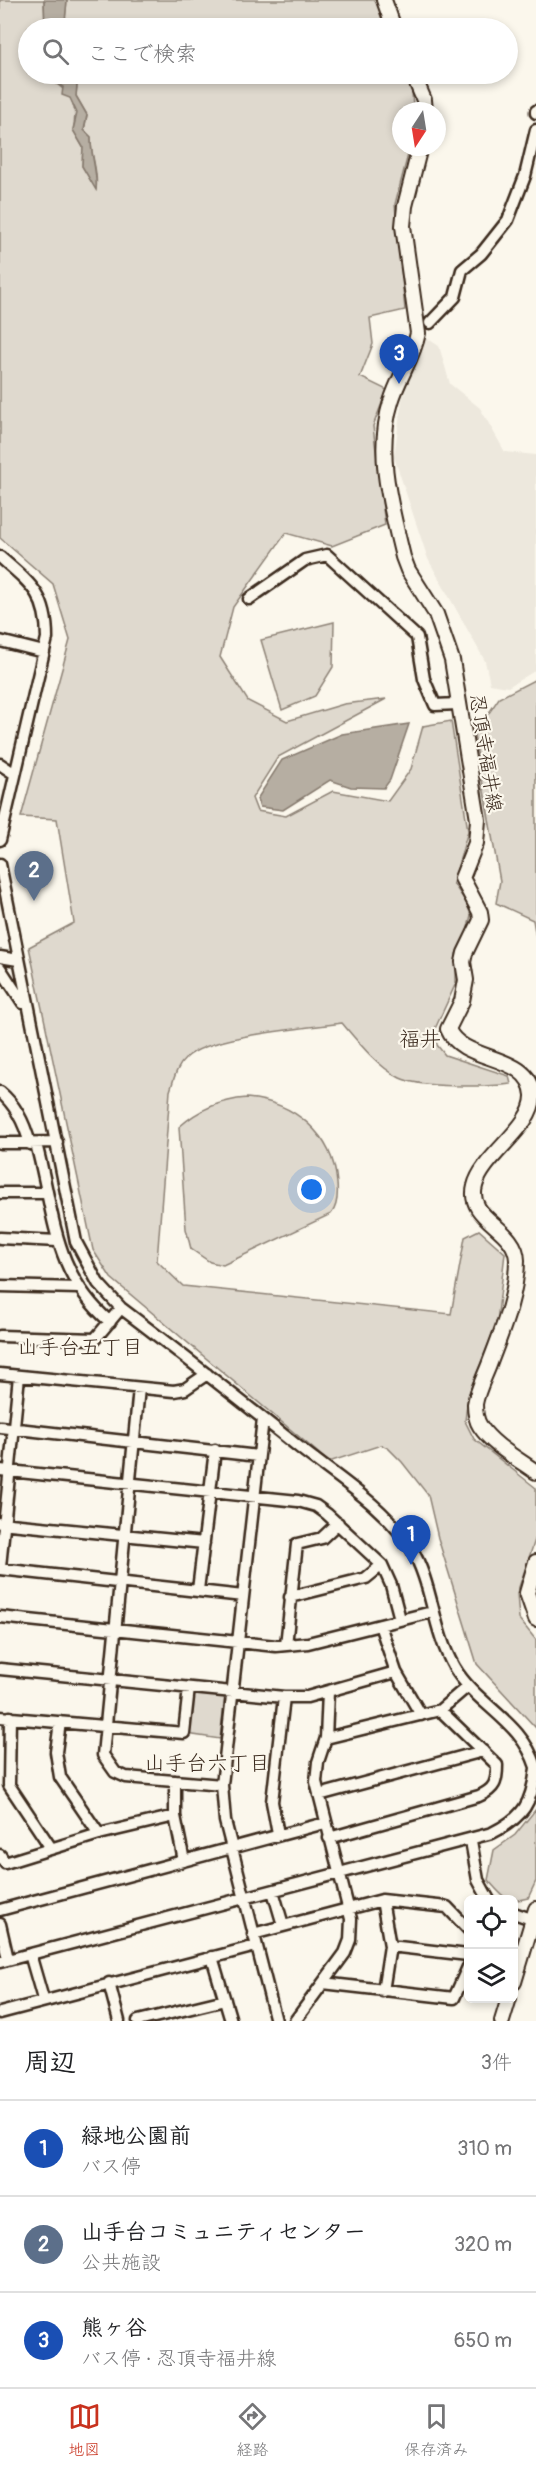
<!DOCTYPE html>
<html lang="ja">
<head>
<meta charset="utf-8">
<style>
  body { margin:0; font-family:Pangolin,"Klee One",sans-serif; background:#f6f6f6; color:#202124 }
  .controls { position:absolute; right:18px; bottom:18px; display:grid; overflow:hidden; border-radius:9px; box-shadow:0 3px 9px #0003 }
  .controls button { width:54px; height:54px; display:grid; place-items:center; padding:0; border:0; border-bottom:2px solid #e0e0e0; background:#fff; color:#202124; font:30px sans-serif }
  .compass { position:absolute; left:392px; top:102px; width:54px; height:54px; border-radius:50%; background:#fff; box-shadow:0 3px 9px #0003; rotate:192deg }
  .you { position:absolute; left:312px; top:1190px; width:21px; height:21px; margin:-15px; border:4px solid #fff; border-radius:50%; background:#1a73e8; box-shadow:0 0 0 9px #1a73e833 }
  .badge { display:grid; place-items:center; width:39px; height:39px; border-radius:50%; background:#c8321e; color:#fff; font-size:20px; font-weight:700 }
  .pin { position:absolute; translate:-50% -50px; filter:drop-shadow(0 2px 3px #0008) }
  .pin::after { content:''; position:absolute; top:32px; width:21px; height:18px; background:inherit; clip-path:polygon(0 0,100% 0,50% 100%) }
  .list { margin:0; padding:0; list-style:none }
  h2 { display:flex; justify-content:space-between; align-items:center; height:78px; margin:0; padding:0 24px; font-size:26px }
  h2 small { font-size:20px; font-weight:400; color:#757577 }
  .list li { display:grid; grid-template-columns:39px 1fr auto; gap:18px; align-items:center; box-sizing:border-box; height:96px; padding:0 24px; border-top:2px solid #e0e0e0 }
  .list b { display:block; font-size:22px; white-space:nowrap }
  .list p { margin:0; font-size:20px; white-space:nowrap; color:#757577 }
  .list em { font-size:20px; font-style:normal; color:#757577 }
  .icon { flex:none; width:33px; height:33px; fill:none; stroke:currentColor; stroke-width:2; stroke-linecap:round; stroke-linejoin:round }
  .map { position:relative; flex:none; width:536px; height:2021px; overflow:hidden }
  .search { position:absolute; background:#fff; box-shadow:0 3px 9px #0003; left:18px; right:18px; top:18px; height:66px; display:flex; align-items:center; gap:15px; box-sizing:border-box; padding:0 21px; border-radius:33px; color:#757577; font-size:22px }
  .sheet { height:366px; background:#fff }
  nav { display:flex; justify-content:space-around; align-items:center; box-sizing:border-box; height:84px; border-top:2px solid #e0e0e0; background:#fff; font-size:16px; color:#757577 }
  nav a { display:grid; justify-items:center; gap:3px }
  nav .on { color:#c8321e }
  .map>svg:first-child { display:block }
</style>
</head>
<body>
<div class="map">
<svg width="536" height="2021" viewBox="0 0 536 2021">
  <rect width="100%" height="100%" fill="#fbf7ec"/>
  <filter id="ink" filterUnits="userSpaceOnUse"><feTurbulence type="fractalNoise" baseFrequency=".0167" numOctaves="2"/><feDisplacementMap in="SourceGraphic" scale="12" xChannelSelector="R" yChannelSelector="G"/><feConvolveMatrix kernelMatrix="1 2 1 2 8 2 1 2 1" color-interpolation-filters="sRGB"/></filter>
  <g filter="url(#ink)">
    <path fill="#ede8dd" d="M425 337 439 346 450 384 480 408 505 452 536 455V670L508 687 490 684 485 661 428 559 394 457 402 400Z"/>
    <path fill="#dfd9ce" stroke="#8d8276" stroke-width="1.5" d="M0 0H44L45 28H28V74H51L47 77C70 91 79 104 73 130L83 147 82 166 96 189C99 171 90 155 91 137L84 130 87 115 76 96 78 74H404L412 89 413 111H401V147H410L395 204 405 310 370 318 373 344 360 377 387 390 373 426 385 525 332 546 286 533 233 607 220 657 248 701 287 721 344 704 386 699 278 757 252 798 257 811 286 816 333 791 388 801 411 769 423 726 451 721 468 831 453 883 466 902 471 915 467 932 456 954V983L434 1031 437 1045 445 1055 509 1076 511 1084C488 1087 420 1088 400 1078 377 1066 358 1042 342 1023 307 1028 209 1035 186 1058 176 1067 174 1079 170 1091L157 1261 183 1286 451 1314 465 1237 479 1230 505 1253 497 1322 468 1396 465 1421 474 1439 536 1488V1537L517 1593 519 1619 536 1640V1728L477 1664 438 1538 428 1495 402 1462 388 1448 381 1445 329 1462 111 1278 93 1250 29 947 74 923 57 819 21 817 70 640 53 584 0 538Z
      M67 0H378L387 28H72L65 21Z
      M334 622 333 667 315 696 282 710 261 640Z
      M536 679V937L533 920 496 903 500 881 474 735 499 698Z
      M247 1098C294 1102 333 1134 337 1183 338 1194 338 1206 331 1214L223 1265 210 1262 191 1249 186 1229 179 1127C199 1109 220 1100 247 1098Z
      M191 1690 225 1694 220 1739 187 1734Z
      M536 1809V1881L528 1898C506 1904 503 1897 488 1880L494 1850 515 1835Z"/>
    <path fill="#b6aea2" stroke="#85796d" stroke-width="1.5" d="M44 0H67L65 21 72 28H45Z
      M51 74H78L76 96 87 115 84 130 91 137C90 155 98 171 96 190L82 166 83 147 73 130 77 113 70 98 62 95 63 87 47 78Z
      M409 724 390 780 384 788 351 787 330 780 283 810 260 807 257 799 282 760 342 734Z"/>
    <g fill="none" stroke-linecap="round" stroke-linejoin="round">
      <g stroke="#3b2a1e" stroke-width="15">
        <path id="minor" d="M536 111V113
          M430 323 455 297 462 270 481 254 508 220 525 176 536 130
          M0 557C31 584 47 595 47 638L0 840
          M249 599 305 560 327 555 417 637 424 679 435 705 458 704
          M0 641 44 652
          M0 764 15 774
          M0 864 76 1242 98 1283 121 1308C182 1354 241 1401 300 1448 338 1478 384 1506 411 1548 433 1584 432 1629 454 1667 478 1707 521 1720 536 1767
          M0 957 18 960
          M0 968 23 1003
          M0 1092C16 1105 25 1125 30 1144
          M0 1143 57 1142
          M36 1144C55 1213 52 1272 110 1322
          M0 1193H47
          M0 1238 57 1241
          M0 1286 78 1288
          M0 1336 95 1339 121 1308
          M0 1374 174 1391 185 1389 207 1374
          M139 1388 103 1755 115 1772 126 1777 222 1785
          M263 1419 222 1785 225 1821 276 2021
          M0 1427 258 1456
          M0 1470 298 1501 316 1506 327 1514 382 1565 391 1585 400 1619
          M0 1523 204 1543
          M0 1567 19 1376
          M0 1569 243 1596
          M198 1590 215 1450
          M290 1597 366 1578 382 1565
          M0 1617 276 1646 308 1643 432 1612
          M380 1625 396 1672 421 1715
          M286 1645 297 1544 322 1538 338 1523
          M0 1669 284 1697H307L396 1672
          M0 1717 184 1733 189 1688
          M10 1717 9 1785 51 1848
          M60 1722 56 1752 60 1777 99 1834
          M326 1738 440 1710 468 1686
          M175 1781V1816L184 1861
          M319 1795 483 1751
          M278 1834 272 1802 284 1697
          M329 1838 479 1796C495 1789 497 1782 497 1765L440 1710
          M471 1841 478 1880 489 1900
          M0 1855 5 1863 99 1834 175 1816
          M273 1891 283 1925
          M382 1900 390 1946 468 1955
          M0 1910 325 1823
          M514 1913 531 1919
          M0 1924 8 1959
          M253 1934 382 1900 447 1907 468 1929
          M30 1954 43 1999
          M212 1957 231 2021
          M0 1962 492 1833C524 1817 532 1803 536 1768
          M109 1983 119 2021
          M323 1983 454 1998 468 1967
          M383 1991 390 1946
          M0 2013 256 1946
          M138 2021 225 2000
          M295 2021 345 1953 350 1940 351 1919 316 1782 318 1762 326 1738 328 1692"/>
      </g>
      <g stroke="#3b2a1e" stroke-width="18">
        <path id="major" d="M384 0 394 28
          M413 74 424 100 425 111
          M420 147 405 206 403 226 418 333C413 358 398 378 391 402 375 453 391 506 403 557L408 570 436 614 452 660 478 820 476 843 462 878 480 912 481 920 465 953 463 962 466 980 462 1001 448 1029C462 1064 530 1052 533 1095 534 1127 482 1156 475 1186 466 1220 516 1227 517 1260 517 1296 501 1333 489 1365 484 1378 477 1391 475 1404 475 1411 476 1420 480 1426 492 1445 518 1459 536 1472
          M536 1562 527 1593 536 1619
          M514 1982 536 1909
          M502 2021 509 1998"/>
      </g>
      <use href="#minor" stroke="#fbf7ec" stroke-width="10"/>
      <use href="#major" stroke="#fbf7ec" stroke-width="14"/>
    </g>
  </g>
  <g text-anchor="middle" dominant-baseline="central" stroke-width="4.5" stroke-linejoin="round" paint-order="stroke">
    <g font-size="20" fill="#3b2a1e" stroke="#fbf7ec">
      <text transform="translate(486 753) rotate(81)">忍頂寺福井線</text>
    </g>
    <g font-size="21" fill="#3b2a1e" stroke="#fbf7ec">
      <text x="420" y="1039">福井</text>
      <text x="80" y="1347">山手台五丁目</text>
      <text x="207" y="1763">山手台六丁目</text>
    </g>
  </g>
</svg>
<div class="controls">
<button><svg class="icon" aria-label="locate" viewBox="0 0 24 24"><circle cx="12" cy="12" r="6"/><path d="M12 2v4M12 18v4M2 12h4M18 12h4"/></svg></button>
<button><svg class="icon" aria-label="layers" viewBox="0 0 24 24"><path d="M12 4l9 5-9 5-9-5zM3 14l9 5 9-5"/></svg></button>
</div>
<svg class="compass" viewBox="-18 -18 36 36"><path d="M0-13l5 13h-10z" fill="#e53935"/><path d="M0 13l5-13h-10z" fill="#757577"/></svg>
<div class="you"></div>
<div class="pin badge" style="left:411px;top:1565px;background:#1a4fb4">1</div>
<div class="pin badge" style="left:34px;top:901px;background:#5c6f8a">2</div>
<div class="pin badge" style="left:399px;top:384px;background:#1a4fb4">3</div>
<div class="search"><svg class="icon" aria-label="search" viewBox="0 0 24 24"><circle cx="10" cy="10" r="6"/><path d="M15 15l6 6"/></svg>ここで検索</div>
</div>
<section class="sheet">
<h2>周辺<small>3件</small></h2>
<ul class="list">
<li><span class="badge" style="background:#1a4fb4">1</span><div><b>緑地公園前</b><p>バス停</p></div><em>310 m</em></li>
<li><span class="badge" style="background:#5c6f8a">2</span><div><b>山手台コミュニティセンター</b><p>公共施設</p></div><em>320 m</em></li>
<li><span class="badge" style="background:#1a4fb4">3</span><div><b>熊ヶ谷</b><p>バス停 · 忍頂寺福井線</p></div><em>650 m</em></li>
</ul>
</section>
<nav>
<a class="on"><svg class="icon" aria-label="map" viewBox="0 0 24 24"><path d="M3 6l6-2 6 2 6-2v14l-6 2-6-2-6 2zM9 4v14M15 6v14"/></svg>地図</a>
<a><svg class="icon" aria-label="directions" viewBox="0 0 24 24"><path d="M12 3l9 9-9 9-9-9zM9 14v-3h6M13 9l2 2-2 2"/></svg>経路</a>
<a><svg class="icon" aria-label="saved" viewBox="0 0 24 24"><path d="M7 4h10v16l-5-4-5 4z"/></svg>保存済み</a>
</nav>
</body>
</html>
